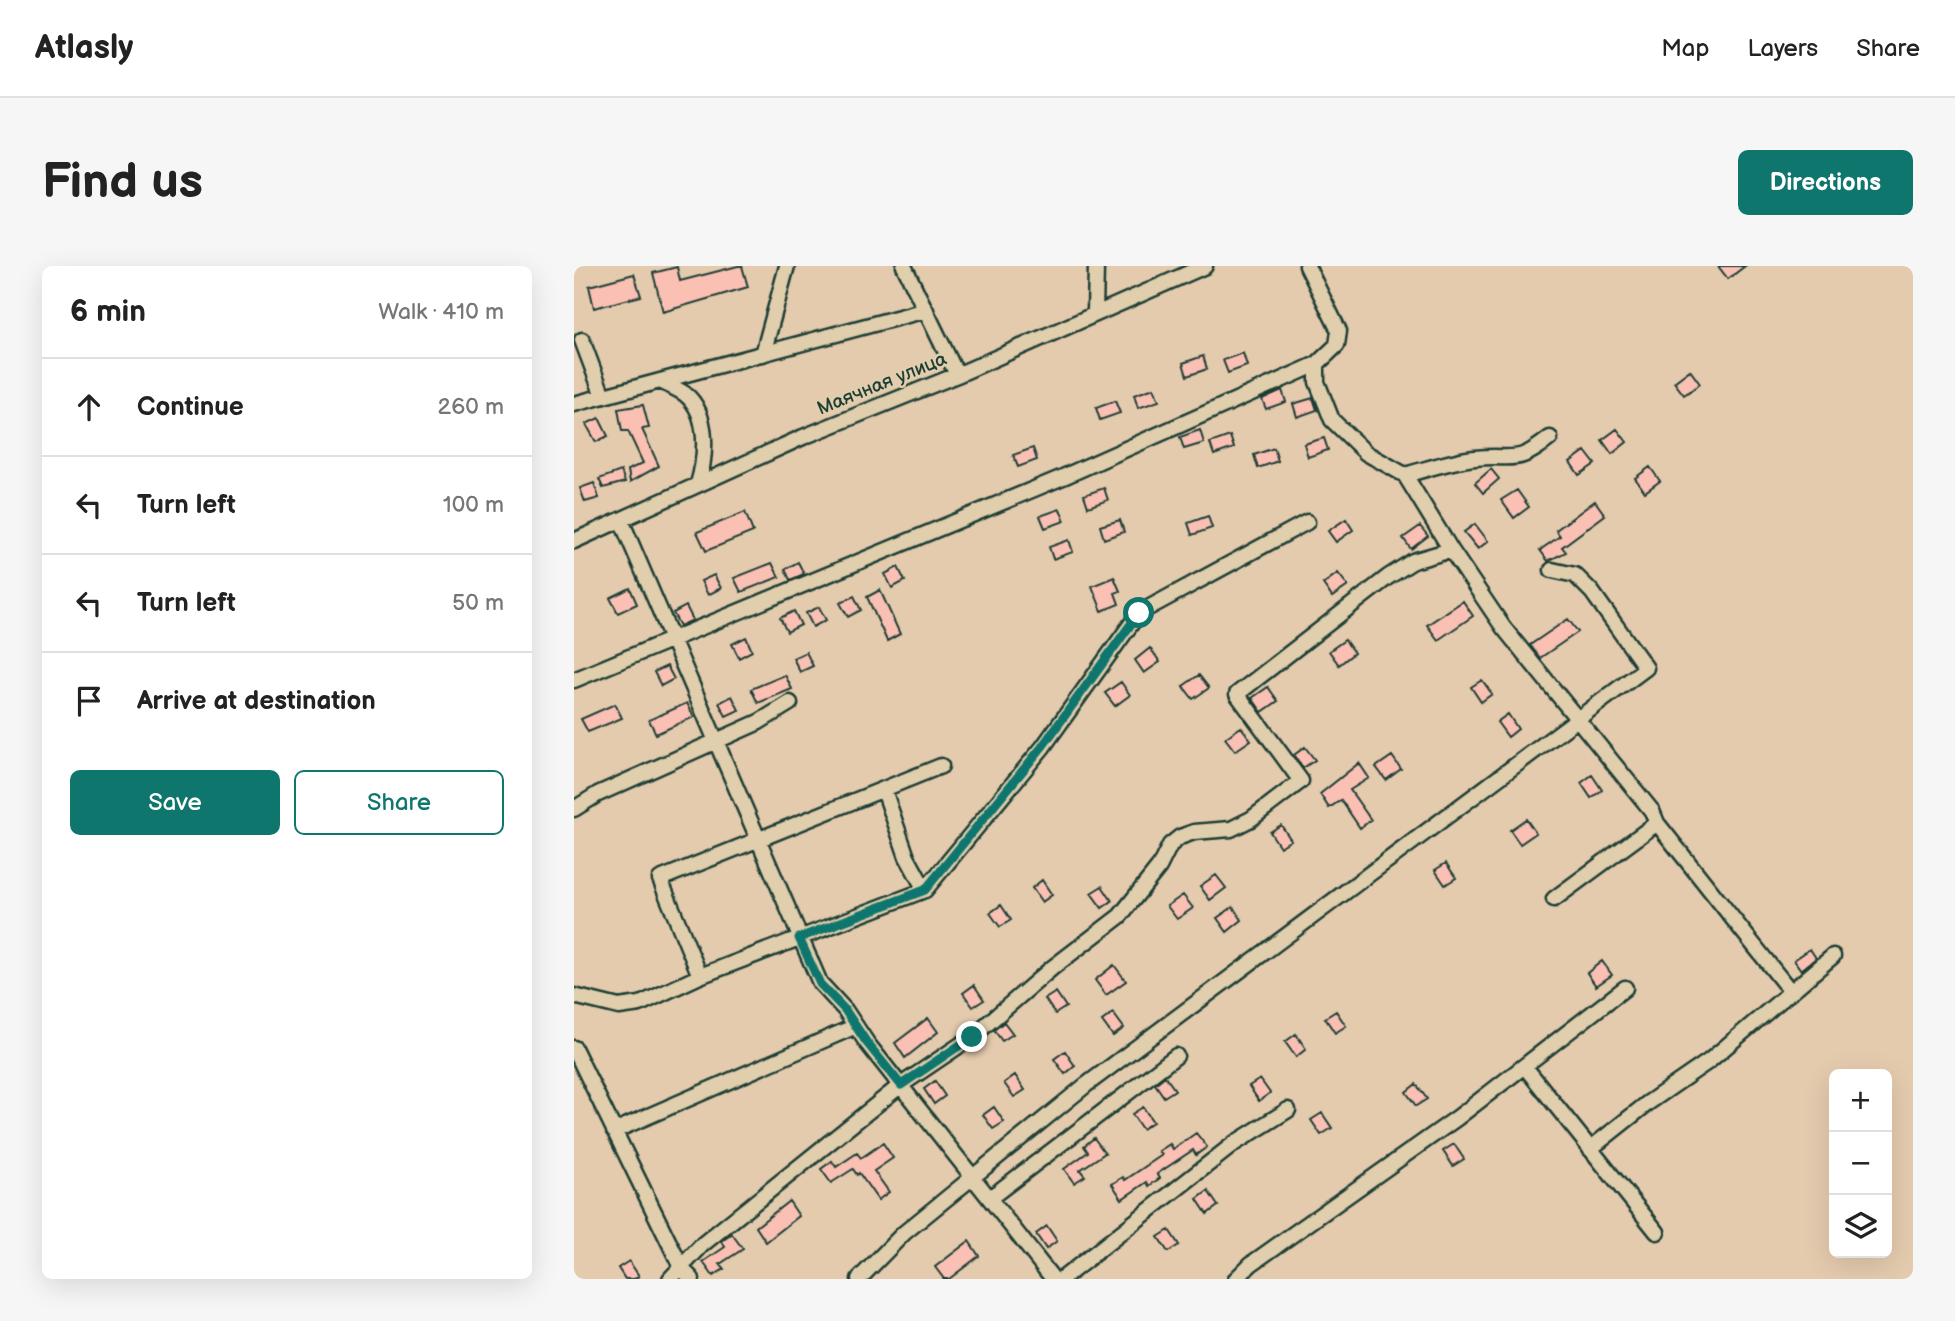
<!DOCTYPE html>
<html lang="en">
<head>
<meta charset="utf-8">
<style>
  body { margin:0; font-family:"Balsamiq Sans",sans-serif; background:#f6f6f6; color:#222 }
  .controls { position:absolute; right:21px; bottom:21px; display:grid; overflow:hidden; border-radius:10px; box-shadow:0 7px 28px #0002 }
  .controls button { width:63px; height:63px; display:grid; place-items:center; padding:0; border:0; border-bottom:2px solid #e0e0e0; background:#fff; color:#222; font:35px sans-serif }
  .stop { position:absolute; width:21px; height:21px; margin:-16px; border:5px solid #0f766e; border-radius:50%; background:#fff }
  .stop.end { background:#0f766e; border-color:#fff; box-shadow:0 2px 7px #0008 }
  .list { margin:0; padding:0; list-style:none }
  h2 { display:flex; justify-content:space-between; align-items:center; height:91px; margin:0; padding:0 28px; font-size:30px }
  h2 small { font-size:23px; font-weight:400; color:#767676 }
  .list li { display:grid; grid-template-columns:46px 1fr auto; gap:21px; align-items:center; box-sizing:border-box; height:98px; padding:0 28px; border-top:2px solid #e0e0e0 }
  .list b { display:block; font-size:26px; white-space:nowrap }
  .list em { font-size:23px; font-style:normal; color:#767676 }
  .actions { display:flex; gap:14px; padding:21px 28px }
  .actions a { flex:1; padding:16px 0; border:2px solid #0f766e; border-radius:10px; text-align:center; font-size:24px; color:#0f766e }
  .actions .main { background:#0f766e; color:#fff }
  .icon { flex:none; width:38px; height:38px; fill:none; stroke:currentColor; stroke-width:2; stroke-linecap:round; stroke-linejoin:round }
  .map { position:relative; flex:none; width:1339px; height:1013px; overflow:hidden; border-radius:10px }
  header { display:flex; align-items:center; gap:42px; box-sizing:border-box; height:98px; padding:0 35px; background:#fff; border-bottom:2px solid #e0e0e0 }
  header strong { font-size:33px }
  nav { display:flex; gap:38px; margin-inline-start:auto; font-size:24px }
  .intro { display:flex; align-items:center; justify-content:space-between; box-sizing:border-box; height:168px; padding:0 42px }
  h1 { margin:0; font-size:49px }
  .button { padding:18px 32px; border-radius:10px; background:#0f766e; color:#fff; font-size:24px; font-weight:700 }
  main { display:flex; gap:42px; padding:0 42px }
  aside { flex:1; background:#fff; border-radius:10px; box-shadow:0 7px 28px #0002 }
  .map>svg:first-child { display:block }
</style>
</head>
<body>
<header>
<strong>Atlasly</strong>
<nav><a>Map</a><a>Layers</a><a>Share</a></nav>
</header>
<div class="intro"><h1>Find us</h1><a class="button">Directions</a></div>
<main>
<aside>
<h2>6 min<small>Walk · 410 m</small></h2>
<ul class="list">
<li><svg class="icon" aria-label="ahead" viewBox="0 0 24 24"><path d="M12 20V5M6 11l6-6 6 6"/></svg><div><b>Continue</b></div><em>260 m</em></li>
<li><svg class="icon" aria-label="left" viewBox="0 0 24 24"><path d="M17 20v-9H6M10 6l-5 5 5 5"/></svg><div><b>Turn left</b></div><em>100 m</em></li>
<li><svg class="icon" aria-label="left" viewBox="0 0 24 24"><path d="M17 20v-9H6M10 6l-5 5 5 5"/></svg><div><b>Turn left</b></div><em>50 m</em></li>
<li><svg class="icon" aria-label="arrive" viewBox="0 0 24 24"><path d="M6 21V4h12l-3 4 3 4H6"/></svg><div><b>Arrive at destination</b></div></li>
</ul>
<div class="actions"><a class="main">Save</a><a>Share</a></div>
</aside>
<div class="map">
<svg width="1339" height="1013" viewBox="0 0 1339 1013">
  <rect width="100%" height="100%" fill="#e5cbae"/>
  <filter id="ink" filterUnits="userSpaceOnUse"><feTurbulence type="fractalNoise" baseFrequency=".0143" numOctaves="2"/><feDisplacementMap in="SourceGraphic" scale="14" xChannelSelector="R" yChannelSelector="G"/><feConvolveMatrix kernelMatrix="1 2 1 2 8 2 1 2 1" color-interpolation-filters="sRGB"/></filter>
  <g filter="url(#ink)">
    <path fill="#fbc0b4" stroke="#1f3d34" stroke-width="2" d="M164 0H168L174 21 89 46 79 7 103 1 106 15Z
      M1144 0H1171L1154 13Z
      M60 8 67 30 20 42 15 20Z
      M669 87 673 100 654 107 649 94Z
      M629 90 633 103 613 110 609 97Z
      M1116 104 1126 118 1110 129 1100 116Z
      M580 122 585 135 564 142 560 129Z
      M708 124 712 136 692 143 688 133Z
      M739 132 743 144 723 151 719 138Z
      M541 135 546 147 526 154 522 142Z
      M69 139 75 162 68 163 85 200 56 216 54 204 69 197 54 165H48L44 143Z
      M25 152 34 170 22 176 12 158Z
      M1043 163 1053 176 1038 188 1028 174Z
      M626 164 630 177 610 183 606 171Z
      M656 170 660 182 640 189 636 177Z
      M750 172 754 184 734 191 730 178Z
      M459 182 463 194 444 201 439 189Z
      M700 182 704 195 684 202 680 189Z
      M1011 185 1021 198 1005 209 996 196Z
      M1076 201 1086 215 1071 226 1061 212Z
      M917 203 925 213 909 227 901 217Z
      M47 205 51 216 29 222 25 213Z
      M20 217 25 232 11 236 6 222Z
      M530 222 534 234 514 241 510 229Z
      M943 224 955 241 940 252 927 234Z
      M1021 235 1031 249 988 281 992 286 974 295 966 284 986 270 982 264Z
      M486 243 491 255 471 262 466 250Z
      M171 246 179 266 132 285 123 266Z
      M634 250 638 262 618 269 614 257Z
      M772 253 779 264 762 276 754 265Z
      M546 254 550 266 530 273 526 260Z
      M901 258 914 275 904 283 890 266Z
      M846 260 854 270 837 283 829 272Z
      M495 274 499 286 479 293 475 281Z
      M224 296 230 308 216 314 211 303Z
      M198 297 205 311 167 326 160 312Z
      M324 301 331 315 318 322 311 308Z
      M764 307 774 320 758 331 749 318Z
      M140 309 147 322 134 329 127 315Z
      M540 311 546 325 541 327 545 338 528 345 518 320Z
      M56 322 63 338 44 347 36 332Z
      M306 324 326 368 313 375 293 331Z
      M280 330 287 344 274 351 266 337Z
      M889 335 899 350 864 374 853 359Z
      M112 340 119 354 106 360 99 347Z
      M245 341 252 354 239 361 232 347Z
      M220 345 227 359 213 366 206 352Z
      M994 353 1004 366 966 392 956 379Z
      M172 371 178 385 165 392 158 378Z
      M771 374 780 387 765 399 755 385Z
      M576 382 586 396 570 407 561 394Z
      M232 386 239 400 226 406 219 392Z
      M93 400 100 413 87 420 80 406Z
      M211 409 218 423 184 437 177 423Z
      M625 409 635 422 619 433 609 420Z
      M908 414 918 428 907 436 897 421Z
      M547 416 556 429 541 440 531 427Z
      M694 421 704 435 688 446 678 432Z
      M158 430 165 444 152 450 145 437Z
      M113 437 120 451 82 468 75 454Z
      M41 438 48 452 14 466 7 453Z
      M934 448 944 463 934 471 923 456Z
      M667 461 677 474 661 485 651 472Z
      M731 481 741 494 729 502 720 489Z
      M818 490 827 503 812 514 802 501Z
      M785 497 795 512 776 524 797 554 786 562 767 534 755 542 746 528Z
      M1018 509 1028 524 1017 532 1007 517Z
      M952 553 962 567 946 578 936 564Z
      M707 559 717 574 706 581 696 566Z
      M872 597 882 612 871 619 861 604Z
      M642 609 652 622 636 634 626 620Z
      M468 614 478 629 468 636 458 622Z
      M528 620 538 635 528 642 517 627Z
      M609 629 619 642 603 653 593 640Z
      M427 639 437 654 426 661 416 647Z
      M659 641 668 654 653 666 643 652Z
      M1236 683 1242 692 1227 704 1220 694Z
      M1028 695 1038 709 1022 720 1013 707Z
      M540 699 552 715 532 729 521 714Z
      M400 719 410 734 399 741 389 727Z
      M482 726 492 741 481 748 471 733Z
      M762 745 772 760 761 767 751 752Z
      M539 747 550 762 539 770 528 755Z
      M354 752 364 766 331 792 321 777Z
      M430 756 439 768 428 775 420 764Z
      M722 768 732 783 722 791 711 776Z
      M491 785 501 800 491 808 480 793Z
      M441 809 451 824 440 831 430 817Z
      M591 810 601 824 590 831 581 818Z
      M686 813 696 827 685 835 675 820Z
      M361 815 371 830 360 838 350 823Z
      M842 818 853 833 842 840 832 826Z
      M420 841 430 856 419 863 409 849Z
      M569 841 579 856 568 863 558 848Z
      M748 847 758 862 747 869 737 854Z
      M622 867 633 881 622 889 619 884 583 908 586 912 575 920 573 916 548 933 538 918 549 911 551 914 588 889 585 885 596 878 599 883Z
      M520 872 531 887 506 904 511 910 500 917 490 903 514 886 510 880Z
      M309 877 319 892 300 905 315 926 304 934 285 907 283 909 279 903 257 917 247 903 258 895 262 901 283 887 287 892Z
      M880 878 890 893 879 900 869 885Z
      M634 925 644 940 633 948 623 933Z
      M215 935 225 950 192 976 182 961Z
      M473 960 483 975 472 983 462 968Z
      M595 964 605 979 594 986 584 971Z
      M158 968 169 983 146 998 150 1003 139 1010 129 996 151 981 148 975Z
      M395 975 405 990 375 1013H370L361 1001Z
      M55 995 65 1010 60 1013H51L44 1002Z"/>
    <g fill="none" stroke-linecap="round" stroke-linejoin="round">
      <g stroke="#1f3d34" stroke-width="19">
        <path id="minor" d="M330 0 383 109
          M521 47 522 0
          M8 74 29 130
          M189 88 213 0
          M743 98V116L758 154 792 187 831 209 877 284 929 361 1078 545 1083 557 1217 726
          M86 115C94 119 104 123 111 128 136 148 132 191 124 218
          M0 138 352 44
          M831 209C854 203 878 194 901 192 941 188 941 200 976 172
          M47 254 246 717 271 744 293 777 479 1013
          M0 275 229 171 383 109 631 0
          M0 414 489 211 743 98 763 79 765 65 733 0
          M310 524 333 591 351 624
          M0 543 24 528 185 456 216 437
          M980 633 1083 557
          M126 710 86 613 367 500
          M0 730 45 741 66 738 126 710 351 624 469 481 565 347 733 256
          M0 782 108 1003 118 1013
          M951 801 1083 966
          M40 865 282 760
          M1016 883 1074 837 1135 795 1259 690
          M416 932 602 790
          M96 1013 129 978 327 819 398 771 478 702 546 650 585 601 596 579 606 571 620 566 657 563 677 553 727 515 663 428 814 311 839 295 877 284
          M285 1013 330 967 512 819 1072 402 1018 326 1001 309 978 304
          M488 1013 661 877 714 844
          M662 1013 677 998 883 852 1051 722"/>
      </g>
      <use href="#minor" stroke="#e0ceac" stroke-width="14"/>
    </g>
  </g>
  <g fill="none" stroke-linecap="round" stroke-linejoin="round" filter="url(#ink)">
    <path stroke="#0f766e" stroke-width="9" d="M398 771 327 819 293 777 271 744 246 718 225 672 351 624 468 481 565 347"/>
  </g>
  <g text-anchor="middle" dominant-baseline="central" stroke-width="5" stroke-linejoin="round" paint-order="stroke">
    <g font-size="19" fill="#1f3d34" stroke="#e0ceac">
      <text transform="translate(308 118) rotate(-22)">Маячная улица</text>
    </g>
  </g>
</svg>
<div class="controls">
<button>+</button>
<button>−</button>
<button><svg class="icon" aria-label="layers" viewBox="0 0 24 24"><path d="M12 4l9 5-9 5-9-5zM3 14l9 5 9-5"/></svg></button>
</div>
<div class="stop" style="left:565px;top:347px"></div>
<div class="stop end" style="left:398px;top:771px"></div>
</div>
</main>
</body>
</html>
